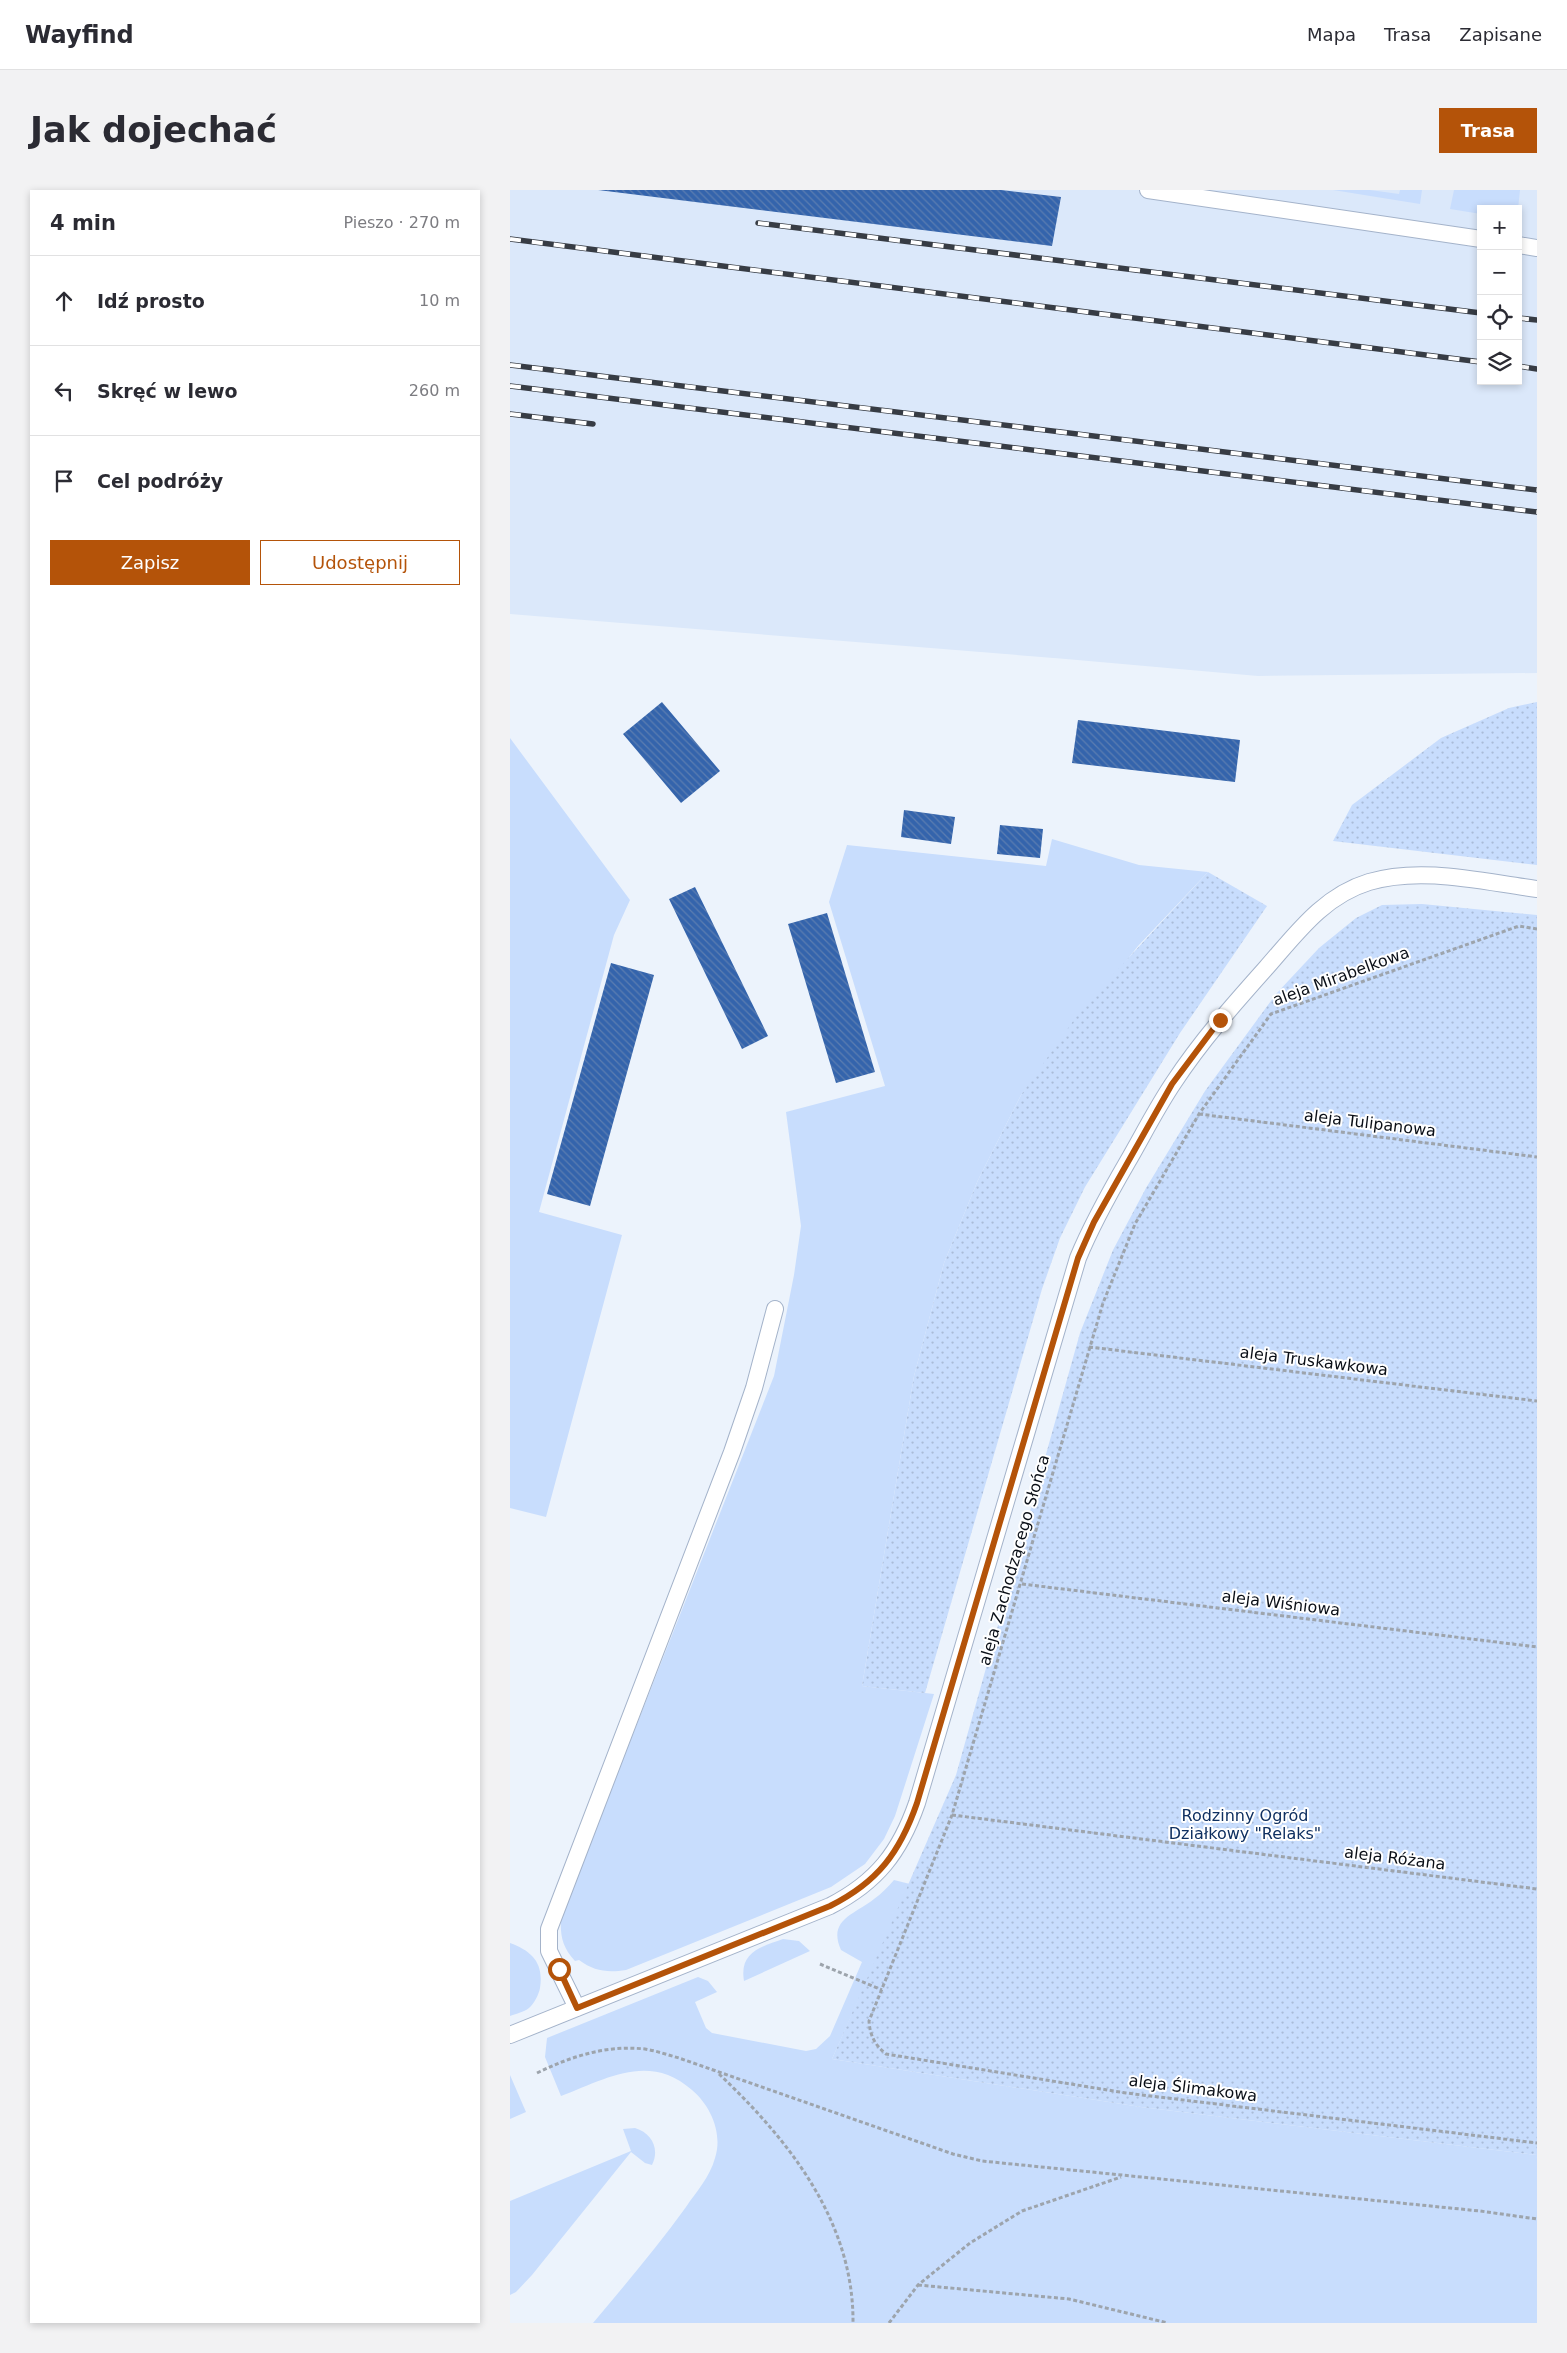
<!DOCTYPE html>
<html lang="pl">
<head>
<meta charset="utf-8">
<style>
  body { margin:0; font-family:"DejaVu Sans",sans-serif; background:#f2f2f3; color:#2b2b33 }
  .controls { position:absolute; right:15px; top:15px; display:grid; overflow:hidden; border-radius:0px; box-shadow:0 2px 8px #0003 }
  .controls button { width:45px; height:45px; display:grid; place-items:center; padding:0; border:0; border-bottom:1px solid #e1e1e2; background:#fff; color:#2b2b33; font:25px sans-serif }
  .stop { position:absolute; width:15px; height:15px; margin:-11px; border:4px solid #b45309; border-radius:50%; background:#fff }
  .stop.end { background:#b45309; border-color:#fff; box-shadow:0 1px 5px #0008 }
  .list { margin:0; padding:0; list-style:none }
  h2 { display:flex; justify-content:space-between; align-items:center; height:65px; margin:0; padding:0 20px; font-size:21px }
  h2 small { font-size:16px; font-weight:400; color:#7c7c81 }
  .list li { display:grid; grid-template-columns:32px 1fr auto; gap:15px; align-items:center; box-sizing:border-box; height:90px; padding:0 20px; border-top:1px solid #e1e1e2 }
  .list b { display:block; font-size:19px; white-space:nowrap }
  .list em { font-size:16px; font-style:normal; color:#7c7c81 }
  .actions { display:flex; gap:10px; padding:15px 20px }
  .actions a { flex:1; padding:11px 0; border:1px solid #b45309; border-radius:0px; text-align:center; font-size:18px; color:#b45309 }
  .actions .main { background:#b45309; color:#fff }
  .icon { flex:none; width:28px; height:28px; fill:none; stroke:currentColor; stroke-width:2; stroke-linecap:round; stroke-linejoin:round }
  .map { position:relative; flex:none; width:1027px; height:2133px; overflow:hidden; border-radius:0px }
  header { display:flex; align-items:center; gap:30px; box-sizing:border-box; height:70px; padding:0 25px; background:#fff; border-bottom:1px solid #e1e1e2 }
  header strong { font-size:24px }
  nav { display:flex; gap:28px; margin-inline-start:auto; font-size:18px }
  .intro { display:flex; align-items:center; justify-content:space-between; box-sizing:border-box; height:120px; padding:0 30px }
  h1 { margin:0; font-size:35px }
  .button { padding:12px 22px; border-radius:0px; background:#b45309; color:#fff; font-size:18px; font-weight:700 }
  main { display:flex; gap:30px; padding:0 30px }
  aside { flex:1; background:#fff; border-radius:0px; box-shadow:0 2px 8px #0003 }
  .map>svg:first-child { display:block }
</style>
</head>
<body>
<header>
<strong>Wayfind</strong>
<nav><a>Mapa</a><a>Trasa</a><a>Zapisane</a></nav>
</header>
<div class="intro"><h1>Jak dojechać</h1><a class="button">Trasa</a></div>
<main>
<aside>
<h2>4 min<small>Pieszo · 270 m</small></h2>
<ul class="list">
<li><svg class="icon" aria-label="ahead" viewBox="0 0 24 24"><path d="M12 20V5M6 11l6-6 6 6"/></svg><div><b>Idź prosto</b></div><em>10 m</em></li>
<li><svg class="icon" aria-label="left" viewBox="0 0 24 24"><path d="M17 20v-9H6M10 6l-5 5 5 5"/></svg><div><b>Skręć w lewo</b></div><em>260 m</em></li>
<li><svg class="icon" aria-label="arrive" viewBox="0 0 24 24"><path d="M6 21V4h12l-3 4 3 4H6"/></svg><div><b>Cel podróży</b></div></li>
</ul>
<div class="actions"><a class="main">Zapisz</a><a>Udostępnij</a></div>
</aside>
<div class="map">
<svg width="1027" height="2133" viewBox="0 0 1027 2133">
  <defs>
    <pattern id="garden-dots" width="8" height="8" patternUnits="userSpaceOnUse" patternTransform="scale(1.25)"><rect width="8" height="8" fill="#c8ddfd"/><path d="M2 2h.1M6 6h.1" fill="none" stroke="#aabcd8" stroke-width="1.8" stroke-linecap="round"/></pattern>
    <pattern id="building-back-hatch" width="6" height="6" patternUnits="userSpaceOnUse" patternTransform="scale(1.25)"><rect width="6" height="6" fill="#3464ac"/><path d="M-1 5l2 2M0 0l6 6M5-1l2 2" fill="none" stroke="#5b7db0"/></pattern>
  </defs>
  <rect width="100%" height="100%" fill="#ecf3fc"/>
  <path fill="#dbe8fa" fill-rule="evenodd" d="M0 0H1027V483L748 486 556 469 0 424ZM971 19H1008V191H971Z"/>
  <path fill="#c8ddfd" d="M823 0H860L889 4 890 0H912L910 14Z
    M944 0H1010L1008 19H971V24L940 19Z
    M0 548 120 710 104 745 29 1022 112 1045 36 1327 0 1318Z
    M542 649 629 675 698 682 628 756 511 905 468 990 434 1073 404 1186 352 1496 424 1504 385 1626 374 1649 355 1674 321 1697 116 1780C97 1783 84 1781 69 1770L65 1771C52 1757 50 1745 51 1727L264 1186 284 1085 291 1036 276 922 375 896 319 712 337 655 536 676Z
    M384 1690 400 1694 322 1869 631 1917 1027 1965V2133H83C115 2095 147 2057 176 2017 186 2002 200 1987 205 1968 213 1944 201 1916 182 1900 139 1862 96 1889 51 1906L35 1867 37 1848 188 1787 198 1791 207 1802 185 1812 196 1838 202 1843 296 1861 306 1859 320 1846 352 1772 331 1760C317 1729 346 1724 364 1709 371 1704 378 1697 384 1690Z
    M273 1749 289 1751 300 1761 234 1791C229 1762 251 1757 273 1749Z
    M0 1753C22 1761 34 1773 30 1798 29 1804 24 1814 19 1818 14 1822 5 1824 0 1826Z
    M0 1885 16 1922 0 1929Z
    M125 1938C142 1943 150 1959 142 1975L135 1973 121 1962 22 2085 6 2102 0 2105V2011L121 1961 113 1939Z"/>
  <path fill="url(#garden-dots)" d="M1027 512V675L823 651 842 615 931 548 999 518Z
    M698 682 757 716 670 843 575 997 550 1048 532 1099 415 1503 352 1496 404 1186 434 1073 468 990 511 905 573 817Z
    M912 714 1027 725V1965L631 1917 322 1869 446 1585 570 1143 603 1060 636 998 695 901 766 804 809 758 846 728 872 715Z"/>
  <path fill="url(#building-back-hatch)" d="M88 0H491L551 7 542 56Z
    M152 512 210 581 171 613 113 544Z
    M568 530 730 550 725 592 562 573Z
    M394 620 445 627 441 654 391 647Z
    M490 635 533 639 530 668 487 664Z
    M185 697 258 846 232 859 159 709Z
    M317 723 365 882 326 893 278 734Z
    M101 773 144 785 80 1016 37 1004Z"/>
  <g fill="none" stroke-linecap="round" stroke-linejoin="round">
    <g stroke="#a4b3ca" stroke-width="18">
      <path id="service" d="M638 0 971 49
        M1008 55 1027 58
        M67 1818 39 1761V1739L222 1262 244 1198 265 1119
        M0 1845 320 1716C367 1692 390 1662 407 1613L568 1068C582 1034 600 1002 618 971 633 945 647 917 664 892 691 851 723 815 756 778 786 744 813 706 859 692 912 676 973 692 1027 699"/>
    </g>
    <path stroke="#9da4ac" stroke-width="3" stroke-dasharray="4 2.5" stroke-linecap="butt" d="M1027 739 1009 736 761 824 689 924 625 1034 593 1113 442 1625 359 1831C360 1846 365 1855 376 1864L616 1903 1027 1953
      M689 924 1027 967
      M579 1157 1027 1211
      M512 1394 1027 1457
      M442 1625 1027 1699
      M310 1774 372 1800
      M27 1883C62 1866 96 1855 135 1859 147 1861 158 1865 169 1868L443 1964 472 1971 970 2021 1027 2029
      M209 1884C279 1950 344 2032 343 2133
      M408 2095 559 2109 658 2133
      M379 2133 408 2095 460 2053 512 2021 611 1987"/>
    <use href="#service" stroke="#fff" stroke-width="16"/>
    <g stroke="#373c44" stroke-width="5.5">
      <path id="rail" d="M248 33 971 123
        M0 49 971 172
        M1008 128 1027 130
        M0 175 1027 300
        M1008 176 1027 179
        M0 196 1027 322
        M0 224 83 234"/>
    </g>
    <use href="#rail" stroke="#fff" stroke-width="4" stroke-dasharray="11" stroke-linecap="butt"/>
  </g>
  <g fill="none" stroke-linecap="round" stroke-linejoin="round">
    <path stroke="#b45309" stroke-width="6" d="M49 1779 67 1818 320 1716C368 1692 390 1662 407 1613L568 1068 584 1032 662 894 710 830"/>
  </g>
  <g text-anchor="middle" dominant-baseline="central" stroke-width="4" stroke-linejoin="round" paint-order="stroke">
    <g font-size="16" fill="#0a0f17" stroke="#fff">
      <text transform="translate(831 786) rotate(-20)">aleja Mirabelkowa</text>
      <text transform="translate(860 933) rotate(7)">aleja Tulipanowa</text>
      <text transform="translate(804 1171) rotate(7)">aleja Truskawkowa</text>
      <text transform="translate(504 1370) rotate(-74)">aleja Zachodzącego Słońca</text>
      <text transform="translate(771 1413) rotate(7)">aleja Wiśniowa</text>
      <text transform="translate(885 1668) rotate(7)">aleja Różana</text>
      <text transform="translate(683 1898) rotate(7)">aleja Ślimakowa</text>
    </g>
    <g font-size="16" fill="#0f3061" stroke="#fff">
      <text x="735" y="1625">Rodzinny Ogród<tspan x="735" dy="18">Działkowy "Relaks"</tspan></text>
    </g>
  </g>
</svg>
<div class="controls">
<button>+</button>
<button>−</button>
<button><svg class="icon" aria-label="locate" viewBox="0 0 24 24"><circle cx="12" cy="12" r="6"/><path d="M12 2v4M12 18v4M2 12h4M18 12h4"/></svg></button>
<button><svg class="icon" aria-label="layers" viewBox="0 0 24 24"><path d="M12 4l9 5-9 5-9-5zM3 14l9 5 9-5"/></svg></button>
</div>
<div class="stop" style="left:49px;top:1779px"></div>
<div class="stop end" style="left:710px;top:830px"></div>
</div>
</main>
</body>
</html>
